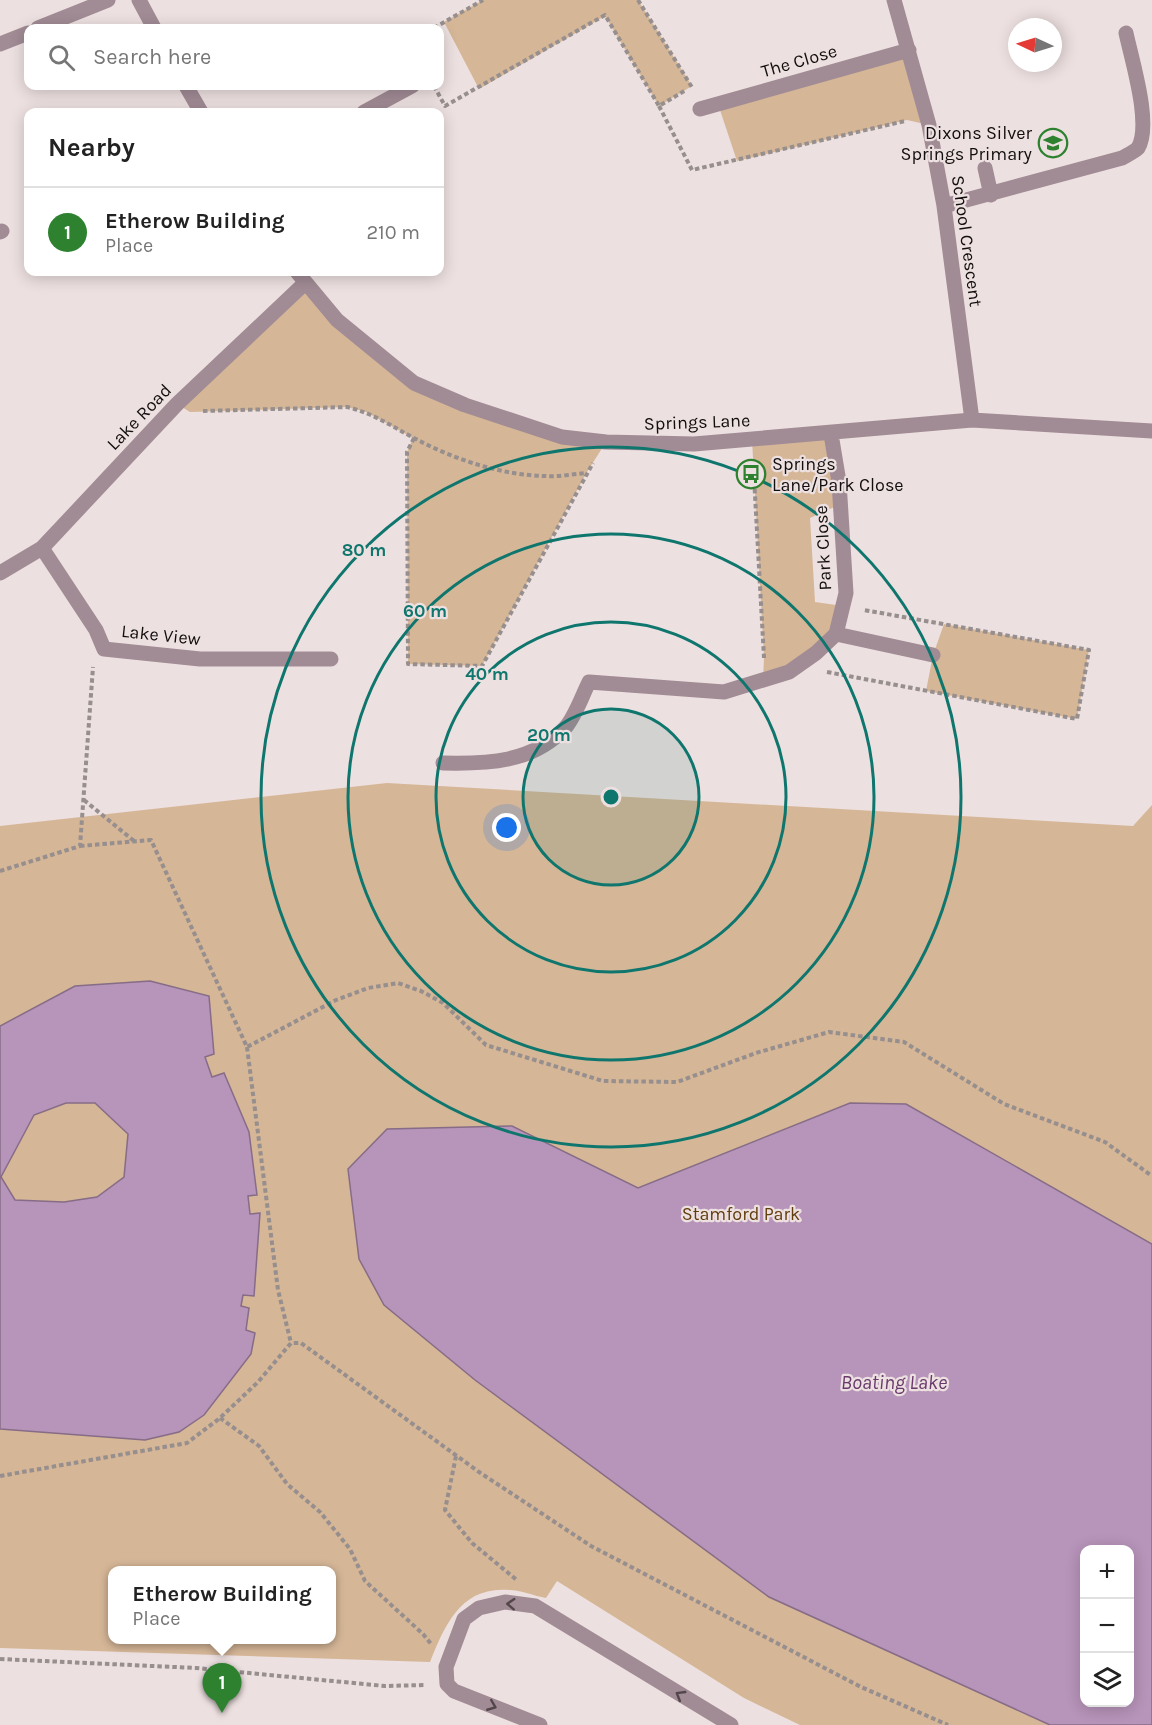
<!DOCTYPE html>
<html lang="en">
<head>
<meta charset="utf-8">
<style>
  body { margin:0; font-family:Karla,sans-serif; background:#f6f6f6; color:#222 }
  .controls { position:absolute; right:18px; bottom:18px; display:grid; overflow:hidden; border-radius:12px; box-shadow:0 3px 15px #0003 }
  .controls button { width:54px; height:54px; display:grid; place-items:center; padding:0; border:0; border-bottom:2px solid #e0e0e0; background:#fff; color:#222; font:30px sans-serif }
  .compass { position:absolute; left:1008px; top:18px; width:54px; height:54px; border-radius:50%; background:#fff; box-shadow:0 3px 15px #0003; rotate:274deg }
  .you { position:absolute; left:507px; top:828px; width:21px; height:21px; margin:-15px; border:4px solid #fff; border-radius:50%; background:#1a73e8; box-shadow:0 0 0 9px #1a73e833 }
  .badge { display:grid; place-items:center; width:39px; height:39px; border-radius:50%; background:#2d812f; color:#fff; font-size:20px; font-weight:700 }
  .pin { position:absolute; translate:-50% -50px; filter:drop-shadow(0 2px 3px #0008) }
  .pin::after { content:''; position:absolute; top:32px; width:21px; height:18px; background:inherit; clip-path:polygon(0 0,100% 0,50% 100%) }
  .popup { position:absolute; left:108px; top:1566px; width:228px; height:78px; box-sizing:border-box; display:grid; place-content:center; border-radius:12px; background:#fff; filter:drop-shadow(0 2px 4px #0005); font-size:20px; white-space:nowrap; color:#767676 }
  .popup b { font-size:22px; color:#222 }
  .popup::after { content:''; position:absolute; left:50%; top:100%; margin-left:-12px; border:12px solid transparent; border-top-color:#fff }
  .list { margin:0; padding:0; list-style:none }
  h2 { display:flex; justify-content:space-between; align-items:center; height:78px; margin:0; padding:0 24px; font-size:26px }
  h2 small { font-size:20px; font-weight:400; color:#767676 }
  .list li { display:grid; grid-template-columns:39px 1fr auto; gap:18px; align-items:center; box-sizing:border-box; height:90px; padding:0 24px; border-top:2px solid #e0e0e0 }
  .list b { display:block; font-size:22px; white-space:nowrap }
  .list p { margin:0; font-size:20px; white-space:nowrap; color:#767676 }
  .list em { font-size:20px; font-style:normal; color:#767676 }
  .icon { flex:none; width:33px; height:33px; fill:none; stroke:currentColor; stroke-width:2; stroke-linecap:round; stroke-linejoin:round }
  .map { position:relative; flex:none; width:1152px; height:1725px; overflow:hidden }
  .search { position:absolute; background:#fff; box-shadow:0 3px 15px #0003; left:24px; top:24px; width:420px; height:66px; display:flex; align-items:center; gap:15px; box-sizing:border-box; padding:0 21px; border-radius:12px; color:#767676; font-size:22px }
  .panel { position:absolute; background:#fff; box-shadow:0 3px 15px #0003; left:24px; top:108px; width:420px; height:168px; border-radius:12px }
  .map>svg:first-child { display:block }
</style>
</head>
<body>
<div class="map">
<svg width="1152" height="1725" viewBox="0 0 1152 1725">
  <rect width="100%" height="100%" fill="#ede0e0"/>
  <path fill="#d5b697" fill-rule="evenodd" d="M483 0H638L692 86 659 106 605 16 479 89 444 22Z
    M909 50 929 125 907 120 737 161 718 104Z
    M305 283 372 350 465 405 606 442 587 472 482 666 408 664 407 452 413 438 366 412 347 407 190 412 177 404Z
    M831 434 841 504 810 518 815 602 843 606 836 634 763 680 764 657 752 440Z
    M944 624 1089 650 1077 719 926 691 933 655Z
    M387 783 1133 826 1152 805V1725H800L744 1698 557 1581 546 1598C534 1596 521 1590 509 1590 461 1586 445 1625 430 1662L0 1648V826ZM1084 1550H1130V1702H1084ZM112 1570H332V1640H112Z"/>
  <path fill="#b794ba" stroke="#866c86" stroke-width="1.5" fill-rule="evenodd" d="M150 981 209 996 214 1054 205 1057 212 1077 224 1073 249 1132 257 1195 248 1196 250 1214 260 1213 254 1296 243 1295 241 1306 249 1308 246 1330 255 1333 251 1354 204 1415 179 1432 145 1440 0 1429V1026L75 986ZM66 1103H95L128 1134 124 1177 97 1197 64 1202 15 1200 1 1177 34 1115Z
    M850 1103 906 1104 1152 1244V1725H1050L769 1597 475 1380 384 1305 359 1259 348 1169 387 1129 512 1126 638 1188ZM1084 1550H1130V1702H1084Z"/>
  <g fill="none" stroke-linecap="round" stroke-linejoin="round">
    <path stroke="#978e8e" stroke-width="4" stroke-dasharray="4.5 3" stroke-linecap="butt" d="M638 0 693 89
      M434 28 483 0
      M434 86 445 106 605 15 659 106 686 90
      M659 106 692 170 905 121
      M203 411 347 407C373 413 391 426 414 438 453 459 500 475 545 476 558 477 573 474 586 473
      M414 438 407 452 408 664 482 666 593 463
      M753 459 764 658
      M827 672 1077 719 1089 650 864 610
      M84 800 134 841
      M80 846 151 840 247 1047 336 1000 368 988 398 983 421 991 443 1003 486 1045 603 1081 677 1082 756 1053 829 1032 904 1042 1004 1104 1105 1142 1152 1176
      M0 871 80 846 93 667
      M247 1047 278 1290 291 1343
      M220 1418 259 1446 287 1484 320 1512 350 1549 365 1581 423 1634 431 1644
      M456 1456 445 1510 472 1543 518 1581
      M0 1476 187 1443 220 1418 258 1382 291 1343H301L479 1472 591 1546 861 1687 948 1725
      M0 1659 196 1668 385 1686 425 1685"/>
    <path stroke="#a18b95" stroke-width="15" d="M139 0 154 28
      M894 0 929 125 944 206 972 420
      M38 28 108 0
      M0 44 28 33
      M186 86 201 112
      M700 109 909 50
      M364 112 412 86
      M985 168 991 195
      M944 206 1122 158C1127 155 1134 152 1138 148 1152 125 1132 61 1126 33
      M0 232 2 231
      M297 272 337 320 414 383 465 405 562 437 606 442 694 444 972 420 1152 431
      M831 434 839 482 846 593 836 634 933 655
      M42 548 96 630 104 649 200 659H331
      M0 573 42 548 177 404 305 283
      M443 763C487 764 532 763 565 728 575 717 582 696 589 682L724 692 789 672 816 653 836 634
      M540 1725 454 1691 447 1684 446 1667 464 1619 479 1608 505 1602 535 1606 731 1725"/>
  </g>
  <defs><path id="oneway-chevron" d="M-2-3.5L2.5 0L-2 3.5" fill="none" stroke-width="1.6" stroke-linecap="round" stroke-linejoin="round" transform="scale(1.5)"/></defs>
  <g stroke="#52464b">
    <use href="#oneway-chevron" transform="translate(511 1604) rotate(-177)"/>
    <use href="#oneway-chevron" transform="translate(680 1695) rotate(-149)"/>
    <use href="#oneway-chevron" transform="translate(492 1706) rotate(22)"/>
  </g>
  <circle cx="611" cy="797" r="88" fill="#0f766e" fill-opacity=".12"/>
  <g fill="none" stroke="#0f766e" stroke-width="3">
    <circle cx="611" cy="797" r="88"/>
    <circle cx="611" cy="797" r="175"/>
    <circle cx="611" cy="797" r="263"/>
    <circle cx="611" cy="797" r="350"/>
  </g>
  <defs>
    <g id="school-ring" transform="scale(1.5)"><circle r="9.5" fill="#ede0e0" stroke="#2d812f" stroke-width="1.5"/><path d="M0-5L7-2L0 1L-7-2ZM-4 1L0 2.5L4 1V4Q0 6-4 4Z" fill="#2d812f"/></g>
    <g id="bus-ring" transform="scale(1.5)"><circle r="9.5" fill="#ede0e0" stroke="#2d812f" stroke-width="1.5"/><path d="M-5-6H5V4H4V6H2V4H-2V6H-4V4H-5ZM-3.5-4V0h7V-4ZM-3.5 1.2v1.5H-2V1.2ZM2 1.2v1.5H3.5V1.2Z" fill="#2d812f"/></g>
  </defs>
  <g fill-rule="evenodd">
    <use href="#school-ring" x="1053" y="143"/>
    <use href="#bus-ring" x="751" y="474"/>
  </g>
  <g text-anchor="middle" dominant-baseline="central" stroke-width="4.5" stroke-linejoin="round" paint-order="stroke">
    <g font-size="18" fill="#120e0e" stroke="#ede0e0">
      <text transform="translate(799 61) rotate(-16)">The Close</text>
      <text transform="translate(967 241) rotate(82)">School Crescent</text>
      <text transform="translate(139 417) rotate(-46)">Lake Road</text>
      <text transform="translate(697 422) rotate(-2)">Springs Lane</text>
      <text transform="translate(823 548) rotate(-93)">Park Close</text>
      <text transform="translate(161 635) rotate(6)">Lake View</text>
    </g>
    <g font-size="18" fill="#120e0e" stroke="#ede0e0" text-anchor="end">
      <text x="1032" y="133">Dixons Silver<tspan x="1032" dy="21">Springs Primary</tspan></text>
      <text x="772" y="464" text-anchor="start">Springs<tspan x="772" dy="21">Lane/Park Close</tspan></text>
    </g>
    <g font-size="18" fill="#613c0d" stroke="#ede0e0">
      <text x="741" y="1214">Stamford Park</text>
    </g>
    <g font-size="20" font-style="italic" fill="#68396c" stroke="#ede0e0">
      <text x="894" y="1382">Boating Lake</text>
    </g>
  </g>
  <circle cx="611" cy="797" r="9" fill="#0f766e" stroke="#ede0e0" stroke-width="3"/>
  <g font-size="18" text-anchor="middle" font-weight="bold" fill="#0f766e" stroke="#ede0e0" stroke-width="4.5" stroke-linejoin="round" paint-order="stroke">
    <text x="364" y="556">80 m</text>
    <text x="425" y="617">60 m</text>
    <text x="487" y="680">40 m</text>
    <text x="549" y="741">20 m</text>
  </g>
</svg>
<div class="controls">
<button>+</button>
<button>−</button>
<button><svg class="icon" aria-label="layers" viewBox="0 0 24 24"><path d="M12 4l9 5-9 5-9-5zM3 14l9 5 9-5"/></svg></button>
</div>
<svg class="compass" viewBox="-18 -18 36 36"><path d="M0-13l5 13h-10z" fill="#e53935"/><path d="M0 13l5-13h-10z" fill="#767676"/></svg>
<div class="you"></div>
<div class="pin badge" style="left:222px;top:1713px">1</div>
<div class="popup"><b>Etherow Building</b>Place</div>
<div class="search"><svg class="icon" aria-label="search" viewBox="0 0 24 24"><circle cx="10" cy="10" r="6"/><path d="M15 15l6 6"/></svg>Search here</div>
<section class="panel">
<h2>Nearby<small></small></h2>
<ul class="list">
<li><span class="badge">1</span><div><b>Etherow Building</b><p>Place</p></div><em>210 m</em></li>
</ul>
</section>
</div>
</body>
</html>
